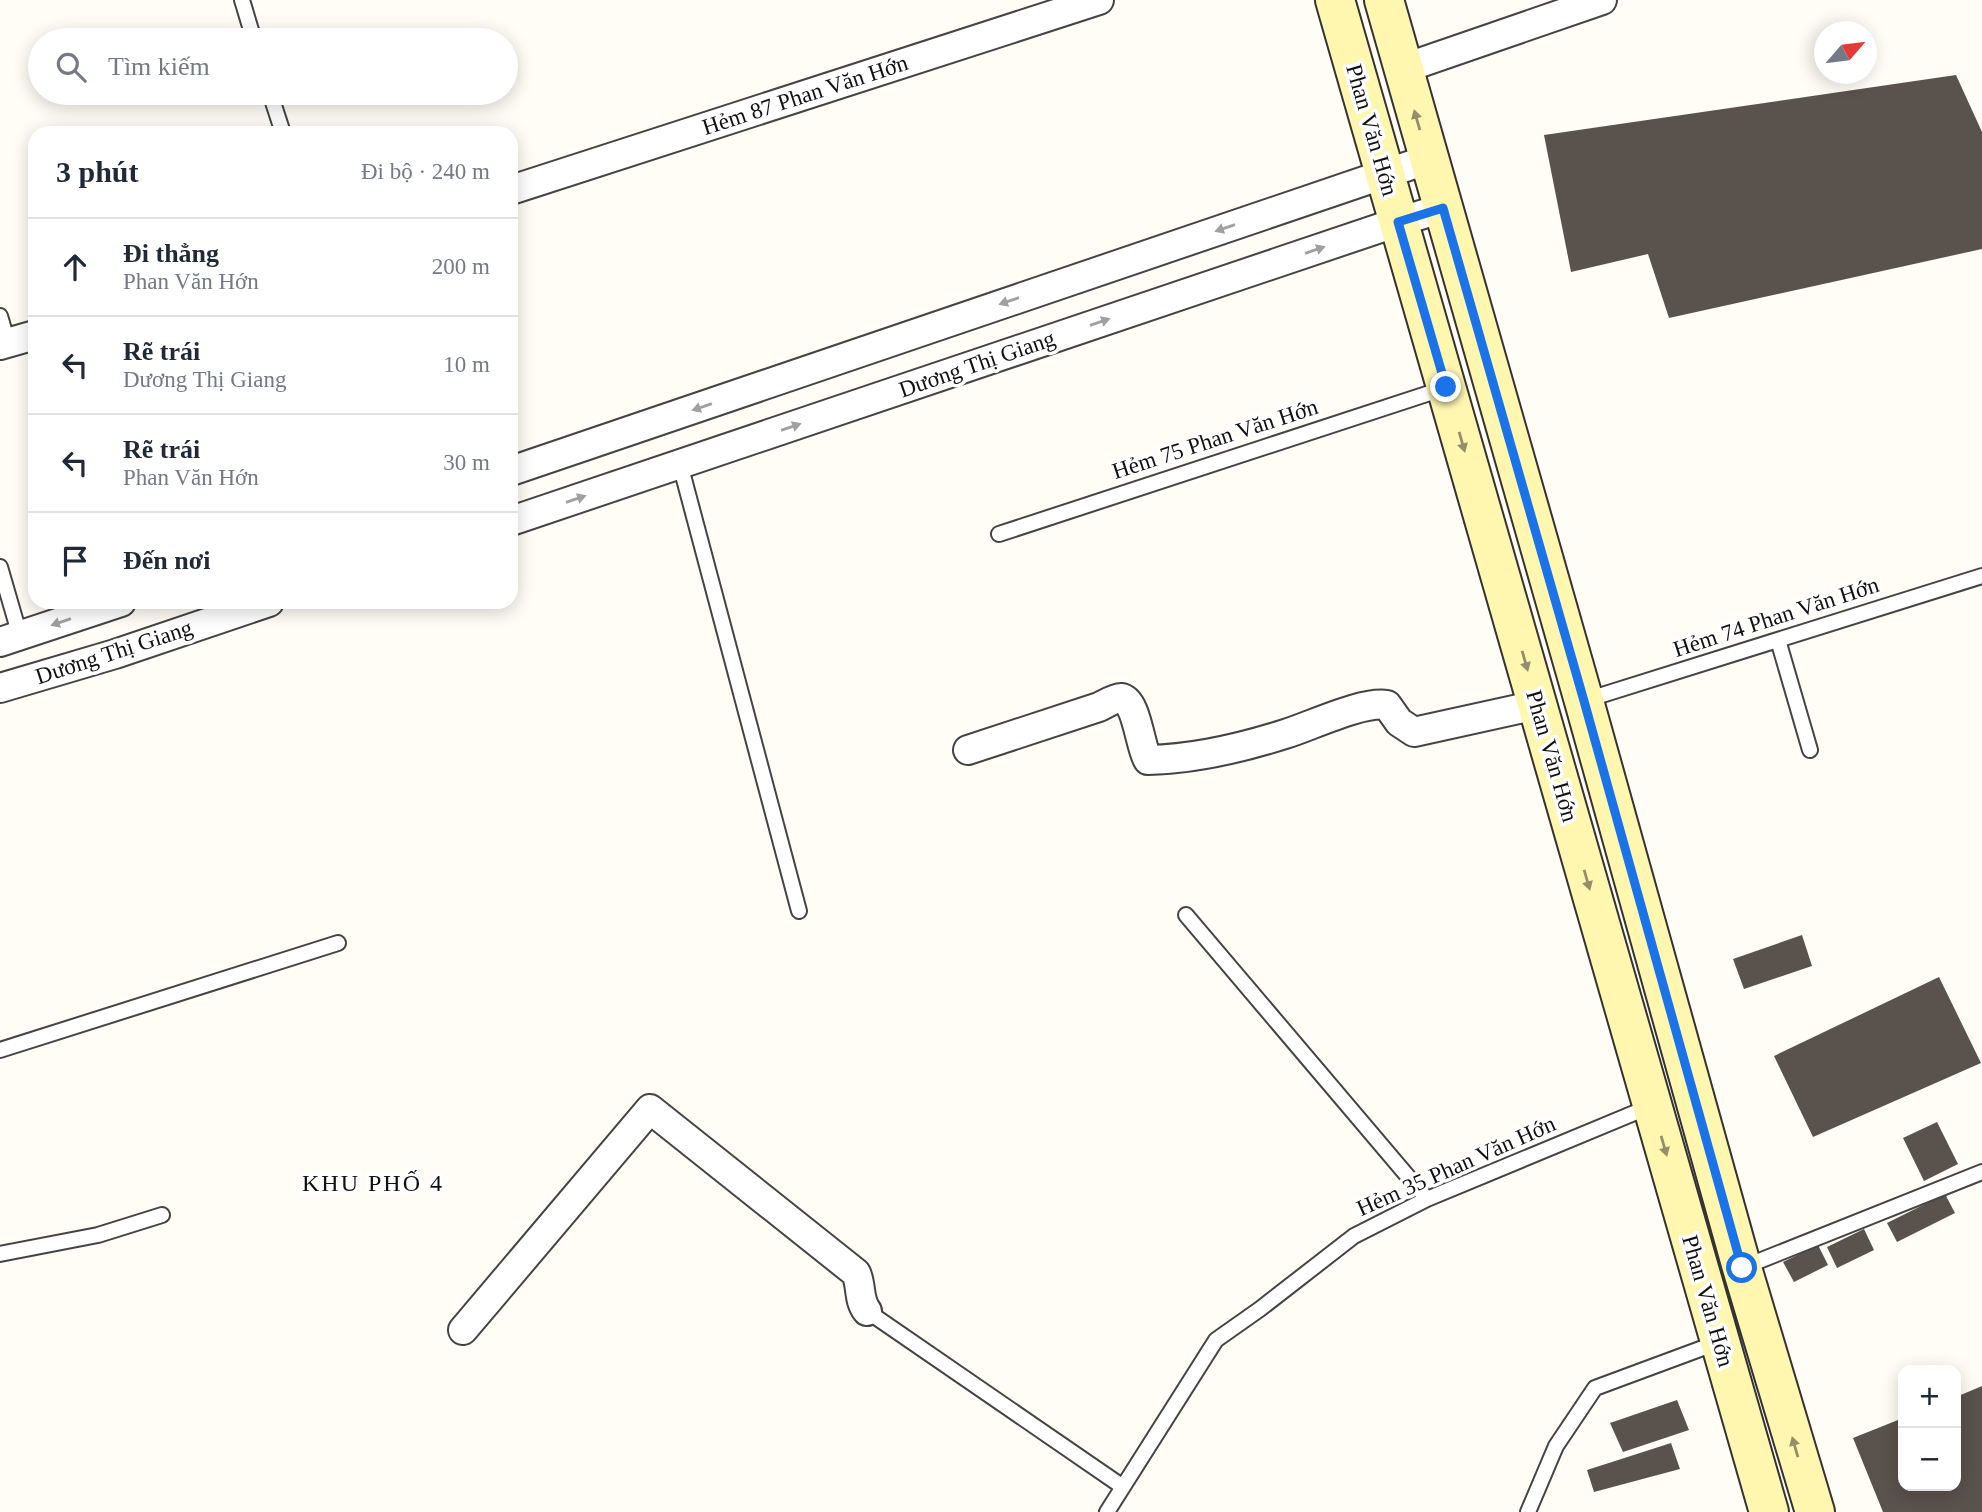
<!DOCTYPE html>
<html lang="vi">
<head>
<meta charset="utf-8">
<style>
  body { margin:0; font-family:"Times New Roman",serif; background:#f2f2f3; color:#1f2937 }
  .controls { position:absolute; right:21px; bottom:21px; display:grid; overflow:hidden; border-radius:14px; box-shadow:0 4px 18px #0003 }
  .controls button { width:63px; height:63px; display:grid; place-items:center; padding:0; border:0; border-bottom:2px solid #e0e1e3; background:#fff; color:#1f2937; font:35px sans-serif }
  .compass { position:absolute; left:1814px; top:21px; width:63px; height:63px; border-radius:50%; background:#fff; box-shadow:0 4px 18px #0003; rotate:62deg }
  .stop { position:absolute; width:21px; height:21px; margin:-16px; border:5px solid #1a73e8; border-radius:50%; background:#fff }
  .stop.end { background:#1a73e8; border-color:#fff; box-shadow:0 2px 7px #0008 }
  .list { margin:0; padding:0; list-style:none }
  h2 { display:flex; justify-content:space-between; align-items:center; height:91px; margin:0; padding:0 28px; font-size:30px }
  h2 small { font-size:23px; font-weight:400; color:#747a83 }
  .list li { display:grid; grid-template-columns:46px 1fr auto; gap:21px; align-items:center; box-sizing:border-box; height:98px; padding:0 28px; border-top:2px solid #e0e1e3 }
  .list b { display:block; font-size:26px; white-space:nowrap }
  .list p { margin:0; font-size:23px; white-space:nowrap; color:#747a83 }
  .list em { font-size:23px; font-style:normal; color:#747a83 }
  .icon { flex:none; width:38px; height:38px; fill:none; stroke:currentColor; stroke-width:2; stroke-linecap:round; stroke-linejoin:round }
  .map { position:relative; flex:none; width:1982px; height:1512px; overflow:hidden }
  .search { position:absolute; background:#fff; box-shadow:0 4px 18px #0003; left:28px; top:28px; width:490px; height:77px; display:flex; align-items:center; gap:18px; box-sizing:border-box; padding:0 24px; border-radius:38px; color:#747a83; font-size:26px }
  .panel { position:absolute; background:#fff; box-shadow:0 4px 18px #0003; left:28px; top:126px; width:490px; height:483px; border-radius:21px }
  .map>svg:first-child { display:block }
</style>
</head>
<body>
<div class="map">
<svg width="1982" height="1512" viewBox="0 0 1982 1512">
  <rect width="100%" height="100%" fill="#fffdf5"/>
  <path fill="#5a524d" d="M1956 75 1982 132V249L1669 318 1648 254 1571 272 1544 135Z
    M1802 935 1812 966 1744 989 1733 959Z
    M1939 977 1981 1063 1813 1137 1774 1056Z
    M1937 1122 1958 1164 1924 1181 1903 1138Z
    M1945 1194 1955 1213 1897 1242 1887 1223Z
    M1864 1229 1874 1250 1837 1268 1827 1247Z
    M1818 1245 1828 1265 1794 1282 1783 1262Z
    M1982 1386V1512H1883L1853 1438 1903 1418V1486H1956V1397Z
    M1677 1400 1689 1430 1623 1452 1610 1423Z
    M1671 1443 1680 1469 1594 1492 1587 1470Z"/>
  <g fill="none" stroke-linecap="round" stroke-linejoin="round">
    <g stroke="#444" stroke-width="18">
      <path id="service" d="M242 0 254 40
        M270 93 283 133
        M0 316 8 343
        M680 464 799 911
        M999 534 1445 388
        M0 567 20 636
        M1778 640 1810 750
        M1586 700 1982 576
        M1186 915 1427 1199
        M0 1050 338 943
        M0 1254 98 1235 162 1215
        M1744 1267 1982 1172
        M867 1311 1123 1487
        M1107 1512 1216 1340 1260 1309 1354 1236 1427 1199 1651 1106
        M1528 1512 1556 1446 1595 1388 1719 1342"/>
    </g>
    <g stroke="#444" stroke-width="32">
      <path id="minor" d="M1402 69 1602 0
        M511 190 1099 0
        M0 345 35 335
        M511 471 1429 159
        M511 521 1398 222 1443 208
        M0 642 121 602
        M0 688 115 654 269 602
        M968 750 1099 707C1105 704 1115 698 1121 698 1137 700 1140 748 1148 760 1193 759 1241 748 1285 734 1311 726 1362 701 1387 705L1399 722 1414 732 1537 705
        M463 1330 650 1109 856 1273C862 1286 858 1300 867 1311"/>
    </g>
    <g stroke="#333" stroke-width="42">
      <path id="secondary" d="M1335 0 1769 1512
        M1384 0 1584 701 1742 1268 1815 1512"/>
    </g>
    <use href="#service" stroke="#fff" stroke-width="14"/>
    <use href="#minor" stroke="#fff" stroke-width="28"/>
    <use href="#secondary" stroke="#fff6b0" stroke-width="38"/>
  </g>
  <defs><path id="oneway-solid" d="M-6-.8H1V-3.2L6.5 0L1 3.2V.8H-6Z" transform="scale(1.75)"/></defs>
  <g fill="#948f68">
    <use href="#oneway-solid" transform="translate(1417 120) rotate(-106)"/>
    <use href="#oneway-solid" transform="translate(1462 442) rotate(74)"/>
    <use href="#oneway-solid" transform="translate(1525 661) rotate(74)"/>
    <use href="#oneway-solid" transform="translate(1587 880) rotate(74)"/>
    <use href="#oneway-solid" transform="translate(1664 1146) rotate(74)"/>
    <use href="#oneway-solid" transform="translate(1795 1447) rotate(-106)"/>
  </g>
  <g fill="#a0a0a0">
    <use href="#oneway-solid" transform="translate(1225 228) rotate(161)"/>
    <use href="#oneway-solid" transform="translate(1315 250) rotate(-19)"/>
    <use href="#oneway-solid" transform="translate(1009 301) rotate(161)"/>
    <use href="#oneway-solid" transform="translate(1100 322) rotate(-19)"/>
    <use href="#oneway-solid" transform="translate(702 407) rotate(161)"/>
    <use href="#oneway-solid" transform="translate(791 427) rotate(-19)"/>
    <use href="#oneway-solid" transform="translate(576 499) rotate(-19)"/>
    <use href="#oneway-solid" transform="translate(61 622) rotate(161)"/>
  </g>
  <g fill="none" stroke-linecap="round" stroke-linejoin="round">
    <path stroke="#1a73e8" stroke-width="9" d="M1446 387 1398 222 1443 208 1584 701 1742 1268"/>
  </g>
  <g text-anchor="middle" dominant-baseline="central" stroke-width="7" stroke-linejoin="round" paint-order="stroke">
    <g font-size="23" fill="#111" stroke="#fff">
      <text transform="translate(805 95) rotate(-18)">Hẻm 87 Phan Văn Hớn</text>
      <text transform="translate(1372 130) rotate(74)">Phan Văn Hớn</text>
      <text transform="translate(977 364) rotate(-19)">Dương Thị Giang</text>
      <text transform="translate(1215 439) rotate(-18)">Hẻm 75 Phan Văn Hớn</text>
      <text transform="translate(1776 617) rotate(-18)">Hẻm 74 Phan Văn Hớn</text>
      <text transform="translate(114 652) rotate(-18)">Dương Thị Giang</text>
      <text transform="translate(1552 756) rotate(74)">Phan Văn Hớn</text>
      <text transform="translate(1456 1166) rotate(-24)">Hẻm 35 Phan Văn Hớn</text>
      <text transform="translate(1708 1301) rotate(74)">Phan Văn Hớn</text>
    </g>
    <g font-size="24" letter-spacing="2" fill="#111" stroke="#fff">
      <text x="373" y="1183">KHU PHỐ 4</text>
    </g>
  </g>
</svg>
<div class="controls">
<button>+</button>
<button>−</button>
</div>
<svg class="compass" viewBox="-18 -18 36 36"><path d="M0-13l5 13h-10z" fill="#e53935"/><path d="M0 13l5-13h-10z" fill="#747a83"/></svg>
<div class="stop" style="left:1742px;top:1268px"></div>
<div class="stop end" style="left:1446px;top:387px"></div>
<div class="search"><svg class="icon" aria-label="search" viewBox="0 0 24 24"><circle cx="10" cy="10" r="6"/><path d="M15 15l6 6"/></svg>Tìm kiếm</div>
<section class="panel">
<h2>3 phút<small>Đi bộ · 240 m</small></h2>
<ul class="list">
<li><svg class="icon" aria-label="ahead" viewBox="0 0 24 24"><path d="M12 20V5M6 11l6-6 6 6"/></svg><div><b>Đi thẳng</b><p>Phan Văn Hớn</p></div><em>200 m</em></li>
<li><svg class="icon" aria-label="left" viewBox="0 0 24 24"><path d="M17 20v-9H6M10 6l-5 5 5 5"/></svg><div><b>Rẽ trái</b><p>Dương Thị Giang</p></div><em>10 m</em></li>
<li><svg class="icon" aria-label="left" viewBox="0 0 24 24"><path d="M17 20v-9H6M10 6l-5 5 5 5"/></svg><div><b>Rẽ trái</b><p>Phan Văn Hớn</p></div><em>30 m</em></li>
<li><svg class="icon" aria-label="arrive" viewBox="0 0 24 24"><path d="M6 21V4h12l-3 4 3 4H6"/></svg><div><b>Đến nơi</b></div></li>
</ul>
</section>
</div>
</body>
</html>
